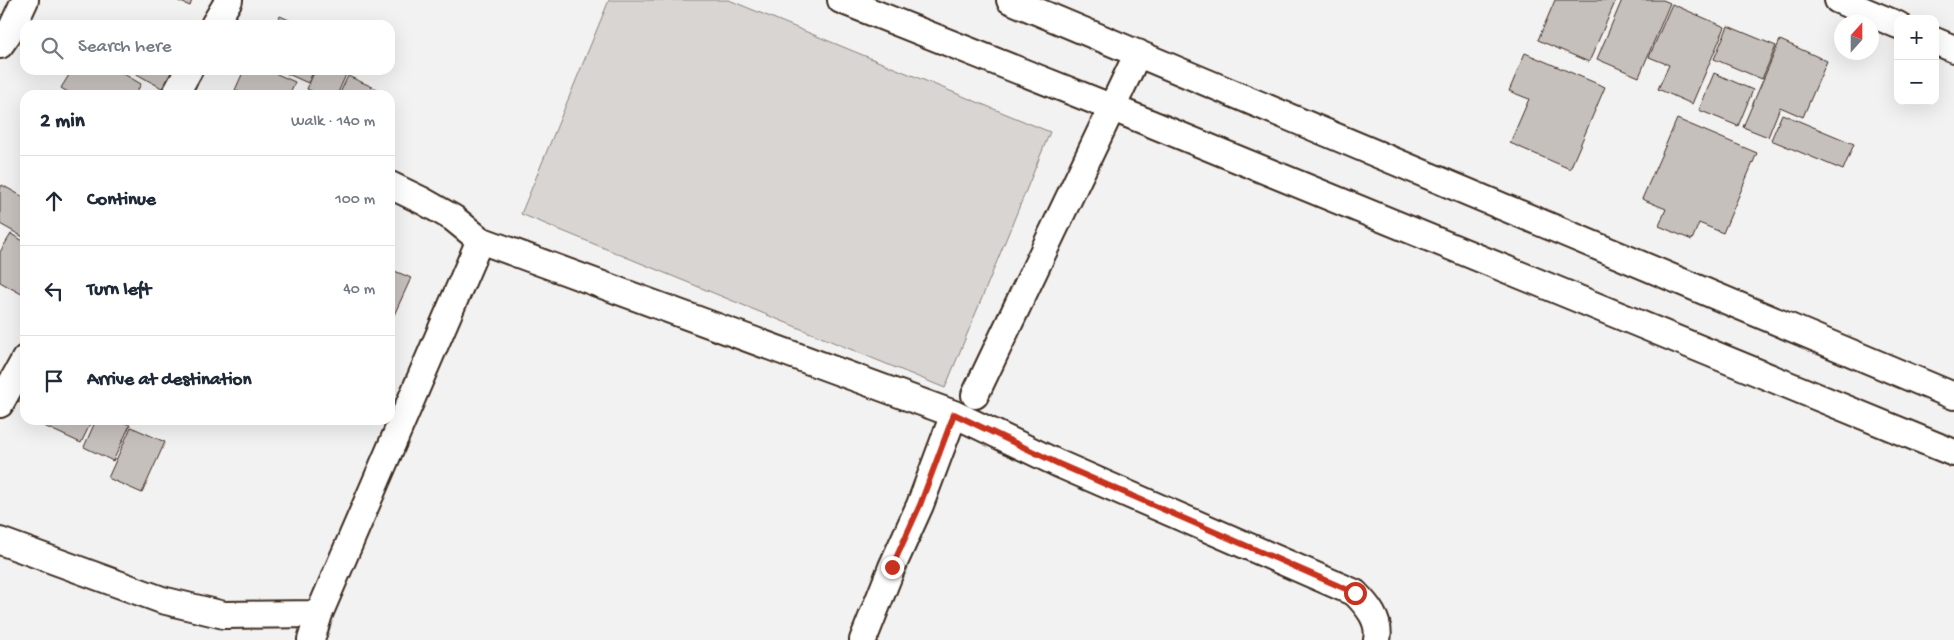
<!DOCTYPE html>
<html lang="en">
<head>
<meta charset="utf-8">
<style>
  body { margin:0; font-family:"Gochi Hand",sans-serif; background:#f6f6f7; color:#1f2937 }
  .controls { position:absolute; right:15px; top:15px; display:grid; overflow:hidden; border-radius:10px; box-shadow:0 5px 20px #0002 }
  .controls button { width:45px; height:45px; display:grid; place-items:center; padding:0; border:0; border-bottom:1px solid #e0e1e3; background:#fff; color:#1f2937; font:25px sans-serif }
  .compass { position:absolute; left:1834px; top:15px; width:45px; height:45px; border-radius:50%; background:#fff; box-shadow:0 5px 20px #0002; rotate:21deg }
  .stop { position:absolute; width:15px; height:15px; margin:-11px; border:4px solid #c8321e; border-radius:50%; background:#fff }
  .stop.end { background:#c8321e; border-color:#fff; box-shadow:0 1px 5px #0008 }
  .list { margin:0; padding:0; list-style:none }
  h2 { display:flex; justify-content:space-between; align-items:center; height:65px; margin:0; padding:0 20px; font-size:21px }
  h2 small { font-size:16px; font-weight:400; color:#747a83 }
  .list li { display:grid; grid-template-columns:32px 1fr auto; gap:15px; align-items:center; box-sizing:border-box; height:90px; padding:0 20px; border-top:1px solid #e0e1e3 }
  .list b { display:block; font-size:19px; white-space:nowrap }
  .list em { font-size:16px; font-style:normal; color:#747a83 }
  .icon { flex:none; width:28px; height:28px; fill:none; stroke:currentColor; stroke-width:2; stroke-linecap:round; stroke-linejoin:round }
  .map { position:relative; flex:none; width:1954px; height:640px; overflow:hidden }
  .search { position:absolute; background:#fff; box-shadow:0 5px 20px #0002; left:20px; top:20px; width:375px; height:55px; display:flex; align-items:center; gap:12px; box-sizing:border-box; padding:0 18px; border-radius:15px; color:#747a83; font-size:19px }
  .panel { position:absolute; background:#fff; box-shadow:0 5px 20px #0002; left:20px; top:90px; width:375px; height:335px; border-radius:15px }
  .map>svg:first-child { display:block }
</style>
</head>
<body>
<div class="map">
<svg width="1954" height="640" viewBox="0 0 1954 640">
  <rect width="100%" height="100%" fill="#f3f2f2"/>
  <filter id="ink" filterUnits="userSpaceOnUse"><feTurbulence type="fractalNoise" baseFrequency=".02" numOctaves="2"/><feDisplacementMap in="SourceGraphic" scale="10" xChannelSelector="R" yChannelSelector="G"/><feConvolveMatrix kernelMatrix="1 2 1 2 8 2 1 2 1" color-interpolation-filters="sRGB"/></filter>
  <g filter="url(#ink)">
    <path fill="#d8d5d2" stroke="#8a8078" d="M609 0H729L1050 132 945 388 521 214Z"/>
    <path fill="#c6c0bd" stroke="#3b2a1e" d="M176 0H192L190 6Z
      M1555 0H1616L1589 62 1538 40Z
      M1622 0H1663L1670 3 1639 77 1597 59Z
      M1672 4 1725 27 1692 104 1658 89 1669 65 1649 57Z
      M280 16 300 25H276Z
      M1728 26 1776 46 1762 79 1714 59Z
      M1780 40 1827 61 1803 117 1780 107 1768 137 1743 127Z
      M1525 53 1605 87 1570 169 1510 143 1529 99 1509 91Z
      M72 70H117L141 84 135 95H73L61 88Z
      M135 70H181L169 92 133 72Z
      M244 70H268L295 82 289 95H246L235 90Z
      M279 70H314L308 83Z
      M315 70H348L337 95H320L307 89Z
      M1714 73 1753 90 1738 126 1699 110Z
      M348 76 377 89 374 95H339Z
      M1782 114 1854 144 1843 170 1771 140Z
      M1677 119 1757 153 1723 233 1699 223 1692 240 1659 226 1666 209 1642 199Z
      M2 185 25 198V238L0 224V189Z
      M11 234 25 242V296L0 282V252Z
      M390 269 411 278 394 315 390 313Z
      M25 376V405L14 399Z
      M44 420H92L81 443 42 425Z
      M96 420H118L130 425 113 461 84 447Z
      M131 427 165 442 142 493 108 478Z"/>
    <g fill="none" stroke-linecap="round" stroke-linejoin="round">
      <g stroke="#3b2a1e" stroke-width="30">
        <path id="minor" d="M841 0 1113 108 1954 453
          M1010 0 1954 396
          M1838 0 1898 25
          M214 25 229 0
          M1935 41 1954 49
          M0 45 12 28 25 0
          M175 95 189 70
          M390 185 423 201 453 218 480 240 954 414 1059 464 1355 593C1367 605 1381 621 1377 640
          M975 395 1138 53
          M0 404 25 359
          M0 541 162 600 224 615 319 614
          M311 640 319 614 480 240
          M863 640 892 567 920 505 954 414"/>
      </g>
      <use href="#minor" stroke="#fff" stroke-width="26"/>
    </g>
  </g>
  <g fill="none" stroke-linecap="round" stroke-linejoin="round" filter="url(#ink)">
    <path stroke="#c8321e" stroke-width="6" d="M892 567 920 505 954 414 1059 464 1355 593"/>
  </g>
</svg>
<div class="controls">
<button>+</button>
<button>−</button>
</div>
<svg class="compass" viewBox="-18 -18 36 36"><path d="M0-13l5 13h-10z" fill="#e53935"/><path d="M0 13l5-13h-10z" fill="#747a83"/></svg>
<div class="stop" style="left:1355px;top:593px"></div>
<div class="stop end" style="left:892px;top:567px"></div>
<div class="search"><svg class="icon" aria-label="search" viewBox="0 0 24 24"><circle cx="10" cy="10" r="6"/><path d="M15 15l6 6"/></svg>Search here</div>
<section class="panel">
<h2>2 min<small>Walk · 140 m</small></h2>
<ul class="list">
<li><svg class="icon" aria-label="ahead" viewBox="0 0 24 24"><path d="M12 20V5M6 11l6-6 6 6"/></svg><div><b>Continue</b></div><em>100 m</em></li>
<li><svg class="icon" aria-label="left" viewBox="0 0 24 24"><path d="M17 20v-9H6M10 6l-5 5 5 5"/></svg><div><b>Turn left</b></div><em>40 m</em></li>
<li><svg class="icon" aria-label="arrive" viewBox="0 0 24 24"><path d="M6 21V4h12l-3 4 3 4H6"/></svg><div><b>Arrive at destination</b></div></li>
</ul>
</section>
</div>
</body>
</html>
